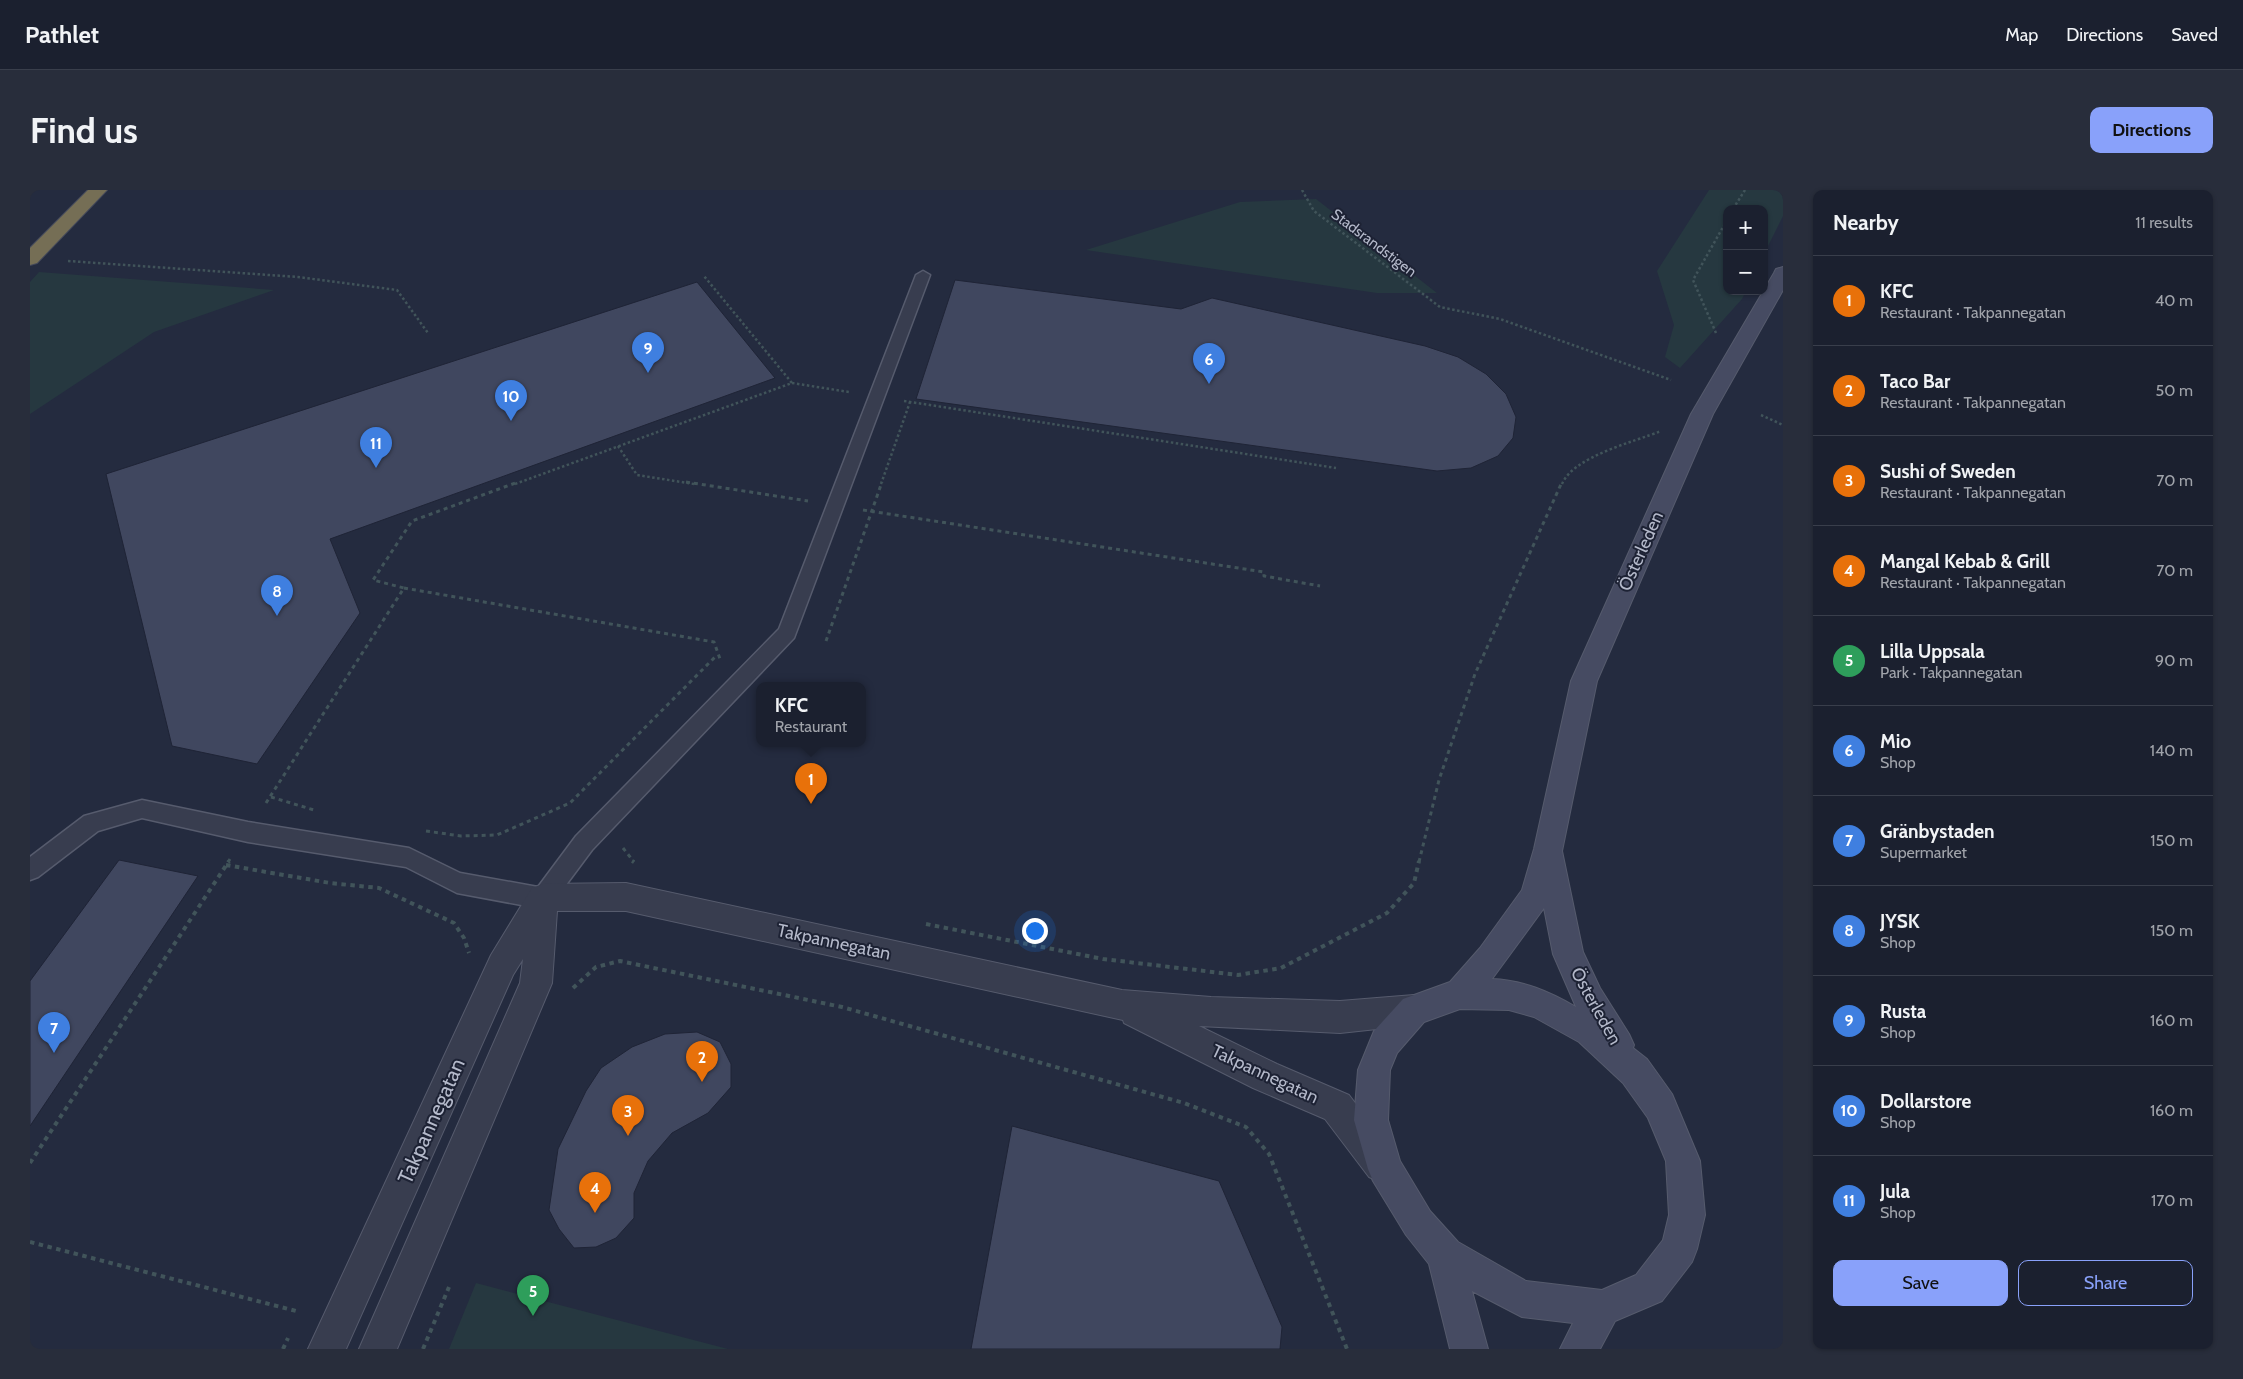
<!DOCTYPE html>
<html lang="en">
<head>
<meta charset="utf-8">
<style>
  body { margin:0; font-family:Cabin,sans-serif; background:#282d3b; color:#f1f3f6 }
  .controls { position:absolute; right:15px; top:15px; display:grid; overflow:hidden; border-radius:10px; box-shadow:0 1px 4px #0004 }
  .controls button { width:45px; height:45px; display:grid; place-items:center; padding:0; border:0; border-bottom:1px solid #393e4b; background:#1b202f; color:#f1f3f6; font:25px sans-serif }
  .you { position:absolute; left:1004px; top:740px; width:18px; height:18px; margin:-12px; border:4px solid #fff; border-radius:50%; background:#1a73e8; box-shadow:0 0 0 8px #1a73e833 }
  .badge { display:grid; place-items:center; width:32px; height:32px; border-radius:50%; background:#89a1fa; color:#fff; font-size:16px; font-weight:700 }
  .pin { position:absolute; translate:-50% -41px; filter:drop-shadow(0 1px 2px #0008) }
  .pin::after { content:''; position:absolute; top:26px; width:18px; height:15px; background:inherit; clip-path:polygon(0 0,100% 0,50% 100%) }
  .popup { position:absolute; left:726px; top:492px; width:110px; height:65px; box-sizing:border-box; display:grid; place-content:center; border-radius:10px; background:#1b202f; filter:drop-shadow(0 1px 4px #0005); font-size:16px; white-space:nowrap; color:#a0a3aa }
  .popup b { font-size:19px; color:#f1f3f6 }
  .popup::after { content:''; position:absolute; left:50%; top:100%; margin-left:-10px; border:10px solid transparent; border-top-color:#1b202f }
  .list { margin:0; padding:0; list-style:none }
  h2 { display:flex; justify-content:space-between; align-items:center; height:65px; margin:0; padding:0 20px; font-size:21px }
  h2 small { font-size:16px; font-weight:400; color:#a0a3aa }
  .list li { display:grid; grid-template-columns:32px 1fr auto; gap:15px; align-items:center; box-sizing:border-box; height:90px; padding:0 20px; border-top:1px solid #393e4b }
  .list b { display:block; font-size:19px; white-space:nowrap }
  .list p { margin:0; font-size:16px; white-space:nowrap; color:#a0a3aa }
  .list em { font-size:16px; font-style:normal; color:#a0a3aa }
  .actions { display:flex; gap:10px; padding:15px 20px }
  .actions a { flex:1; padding:11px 0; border:1px solid #89a1fa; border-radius:10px; text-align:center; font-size:18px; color:#89a1fa }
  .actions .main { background:#89a1fa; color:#111 }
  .map { position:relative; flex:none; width:1753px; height:1159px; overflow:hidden; border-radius:10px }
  header { display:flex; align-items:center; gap:30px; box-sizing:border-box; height:70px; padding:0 25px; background:#1b202f; border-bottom:1px solid #393e4b }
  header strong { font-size:24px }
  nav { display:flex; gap:28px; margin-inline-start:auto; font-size:18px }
  .intro { display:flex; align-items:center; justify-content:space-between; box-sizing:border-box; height:120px; padding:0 30px }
  h1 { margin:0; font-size:35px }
  .button { padding:12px 22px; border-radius:10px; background:#89a1fa; color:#111; font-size:18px; font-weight:700 }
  main { display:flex; gap:30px; padding:0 30px }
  aside { flex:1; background:#1b202f; border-radius:10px; box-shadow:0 1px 4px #0004 }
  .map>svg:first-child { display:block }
</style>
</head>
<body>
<header>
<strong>Pathlet</strong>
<nav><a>Map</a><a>Directions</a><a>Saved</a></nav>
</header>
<div class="intro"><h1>Find us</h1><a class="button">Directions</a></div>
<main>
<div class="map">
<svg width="1753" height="1159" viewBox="0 0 1753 1159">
  <rect width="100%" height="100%" fill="#242b3f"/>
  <path fill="#263840" d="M1679 0H1753V26L1734 64V19H1697V101H1716L1712 109 1650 178 1635 167 1644 135 1627 81Z
    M1286 9 1407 103H1347L1056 60 1210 12Z
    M9 82 244 100 124 142 0 224V92Z
    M446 1093 698 1159H419Z"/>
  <path fill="#40475f" stroke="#1f2436" d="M925 90 1151 119 1182 108 1395 156 1428 167 1456 184 1476 204 1486 227 1483 248 1468 266 1441 278 1407 281 886 209Z
    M667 92 745 188 300 349 330 423 227 574 142 556 76 284Z
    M89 670 168 686 0 936V791Z
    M667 842 690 852 701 874V897L678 923 642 943 618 971 604 1003V1028L586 1048 566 1057 544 1058 529 1039 519 1020 528 959 556 901 571 878 602 857 635 844Z
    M982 936 1189 991 1252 1137 1250 1159H941Z"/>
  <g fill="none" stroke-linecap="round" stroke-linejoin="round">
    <g stroke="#565b6d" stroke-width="3">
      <path id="lane" d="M893 81 900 85 764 448 562 660 521 715 513 719 427 703 376 677 218 652 112 628 68 641 8 687 0 690V667L54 626 112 610 218 632 379 658 430 683 508 697 546 646 749 439 886 85Z"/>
    </g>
    <g stroke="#565b6d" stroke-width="2">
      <path id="street" d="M596 693 1092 800 1181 807 1310 811 1384 805 1395 809 1400 820 1395 831 1384 835 1310 843 1169 836 1247 874 1319 905 1363 963 1368 975 1363 987 1351 992 1339 987 1295 929 1223 898 1094 833 1093 830 596 721H527L522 793 367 1159H329L490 793 493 769 483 785 316 1159H278L461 765 502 698 513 694Z"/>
    </g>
    <g stroke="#565b6d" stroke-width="2">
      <path id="secondary" d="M1753 77V100L1683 224 1567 491 1532 661 1553 762 1570 798 1599 844 1604 855 1603 858 1617 869 1642 904 1670 971 1675 1025 1667 1059 1662 1072 1632 1111 1585 1131 1570 1159H1530L1543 1133 1492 1127 1442 1101 1458 1159H1420L1399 1074 1376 1045 1343 991 1338 979 1324 930 1328 880 1344 841 1373 809 1420 792 1450 758 1492 700 1504 659 1541 491 1661 224 1744 83 1746 79ZM1514 718 1523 764 1546 817C1520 802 1493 790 1462 789ZM1430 819 1479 820 1504 827 1549 852 1593 893 1618 928 1636 971 1639 1025 1633 1050 1606 1085 1572 1100 1496 1091 1428 1052 1400 1021 1370 971 1358 930 1360 880 1367 863 1394 832Z"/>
    </g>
    <g stroke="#43485a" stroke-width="2">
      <path id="highway" d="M58 0H77L7 73 0 75V58Z"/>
    </g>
    <path stroke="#41545a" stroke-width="2.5" stroke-dasharray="2.5 2.5" stroke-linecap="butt" d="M1272 0 1284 21 1410 117 1470 129 1641 190
      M1703 19 1715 0
      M38 71 268 87 367 100 398 143
      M1686 143 1663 90 1697 30
      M762 193 819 202
      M874 211 1306 278
      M1731 225 1753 235
      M588 256 607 285 664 294
      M485 294 762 193 674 86
      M851 294 880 212
      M1532 294C1544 266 1604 252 1631 241"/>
    <path stroke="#41545a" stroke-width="3" stroke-dasharray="4 4" stroke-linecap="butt" d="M656 292 778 311
      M833 320 1234 382V386L1290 396
      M374 398 684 452 690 469
      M796 451 852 292
      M241 607 284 620
      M236 613 374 398 343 390 382 331 488 292
      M396 641 431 646 467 645 540 613 687 465
      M593 658 604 672
      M198 672 200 669
      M1389 672 1409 590 1445 484 1532 292"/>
    <path stroke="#41545a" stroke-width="4" stroke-dasharray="4.5 4.5" stroke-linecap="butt" d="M602 671 604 672
      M196 675 300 693 349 698 424 733 434 748 439 763
      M896 734 1073 769 1208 785 1251 778 1357 723 1384 693 1389 671
      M543 798 566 777 590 771 812 817 1154 913 1216 937 1239 964 1317 1159
      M0 973 199 671
      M0 1052 270 1122
      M253 1159 258 1148
      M393 1159 419 1097"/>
    <use href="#lane" fill="#383d4f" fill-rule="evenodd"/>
    <use href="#street" fill="#383d4f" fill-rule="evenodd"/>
    <use href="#secondary" fill="#464b62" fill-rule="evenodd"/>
    <use href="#highway" fill="#756e55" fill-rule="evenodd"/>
  </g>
  <g text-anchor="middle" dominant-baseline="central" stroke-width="4" stroke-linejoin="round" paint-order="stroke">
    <g font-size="15" fill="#b4b9ca" stroke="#1d2234">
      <text transform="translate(1344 53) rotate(37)">Stadsrandstigen</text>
    </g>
    <g font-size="18" fill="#b4b9ca" stroke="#1d2234">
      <text transform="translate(1611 361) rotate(-66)">Österleden</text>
      <text transform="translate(804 752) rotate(12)">Takpannegatan</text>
      <text transform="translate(1566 816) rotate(61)">Österleden</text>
      <text transform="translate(1235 884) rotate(25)">Takpannegatan</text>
    </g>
    <g font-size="21" fill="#b4b9ca" stroke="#1d2234">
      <text transform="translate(401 931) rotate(-66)">Takpannegatan</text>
    </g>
  </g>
</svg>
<div class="controls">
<button>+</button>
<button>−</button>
</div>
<div class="you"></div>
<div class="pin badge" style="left:781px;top:614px;background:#e8710a">1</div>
<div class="popup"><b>KFC</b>Restaurant</div>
<div class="pin badge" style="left:672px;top:892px;background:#e8710a">2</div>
<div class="pin badge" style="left:598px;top:946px;background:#e8710a">3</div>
<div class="pin badge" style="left:565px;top:1023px;background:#e8710a">4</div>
<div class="pin badge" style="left:503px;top:1126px;background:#2e9e5b">5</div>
<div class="pin badge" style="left:1179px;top:194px;background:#3f7fe0">6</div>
<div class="pin badge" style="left:24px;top:863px;background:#3f7fe0">7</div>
<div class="pin badge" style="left:247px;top:426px;background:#3f7fe0">8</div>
<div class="pin badge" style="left:618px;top:183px;background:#3f7fe0">9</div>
<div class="pin badge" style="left:481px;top:231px;background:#3f7fe0">10</div>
<div class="pin badge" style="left:346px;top:278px;background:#3f7fe0">11</div>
</div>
<aside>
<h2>Nearby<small>11 results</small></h2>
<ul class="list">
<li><span class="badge" style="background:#e8710a">1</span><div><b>KFC</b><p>Restaurant · Takpannegatan</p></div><em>40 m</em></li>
<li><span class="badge" style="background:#e8710a">2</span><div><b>Taco Bar</b><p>Restaurant · Takpannegatan</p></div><em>50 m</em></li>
<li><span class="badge" style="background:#e8710a">3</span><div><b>Sushi of Sweden</b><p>Restaurant · Takpannegatan</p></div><em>70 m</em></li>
<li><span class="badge" style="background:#e8710a">4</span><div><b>Mangal Kebab &amp; Grill</b><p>Restaurant · Takpannegatan</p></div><em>70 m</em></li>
<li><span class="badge" style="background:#2e9e5b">5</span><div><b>Lilla Uppsala</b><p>Park · Takpannegatan</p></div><em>90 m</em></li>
<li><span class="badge" style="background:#3f7fe0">6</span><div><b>Mio</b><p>Shop</p></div><em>140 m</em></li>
<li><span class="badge" style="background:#3f7fe0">7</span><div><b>Gränbystaden</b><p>Supermarket</p></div><em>150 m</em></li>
<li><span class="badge" style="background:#3f7fe0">8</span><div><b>JYSK</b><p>Shop</p></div><em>150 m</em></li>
<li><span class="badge" style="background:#3f7fe0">9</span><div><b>Rusta</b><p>Shop</p></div><em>160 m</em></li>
<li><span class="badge" style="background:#3f7fe0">10</span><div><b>Dollarstore</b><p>Shop</p></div><em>160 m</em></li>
<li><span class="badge" style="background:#3f7fe0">11</span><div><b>Jula</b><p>Shop</p></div><em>170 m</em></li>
</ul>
<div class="actions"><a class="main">Save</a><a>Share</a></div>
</aside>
</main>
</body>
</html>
